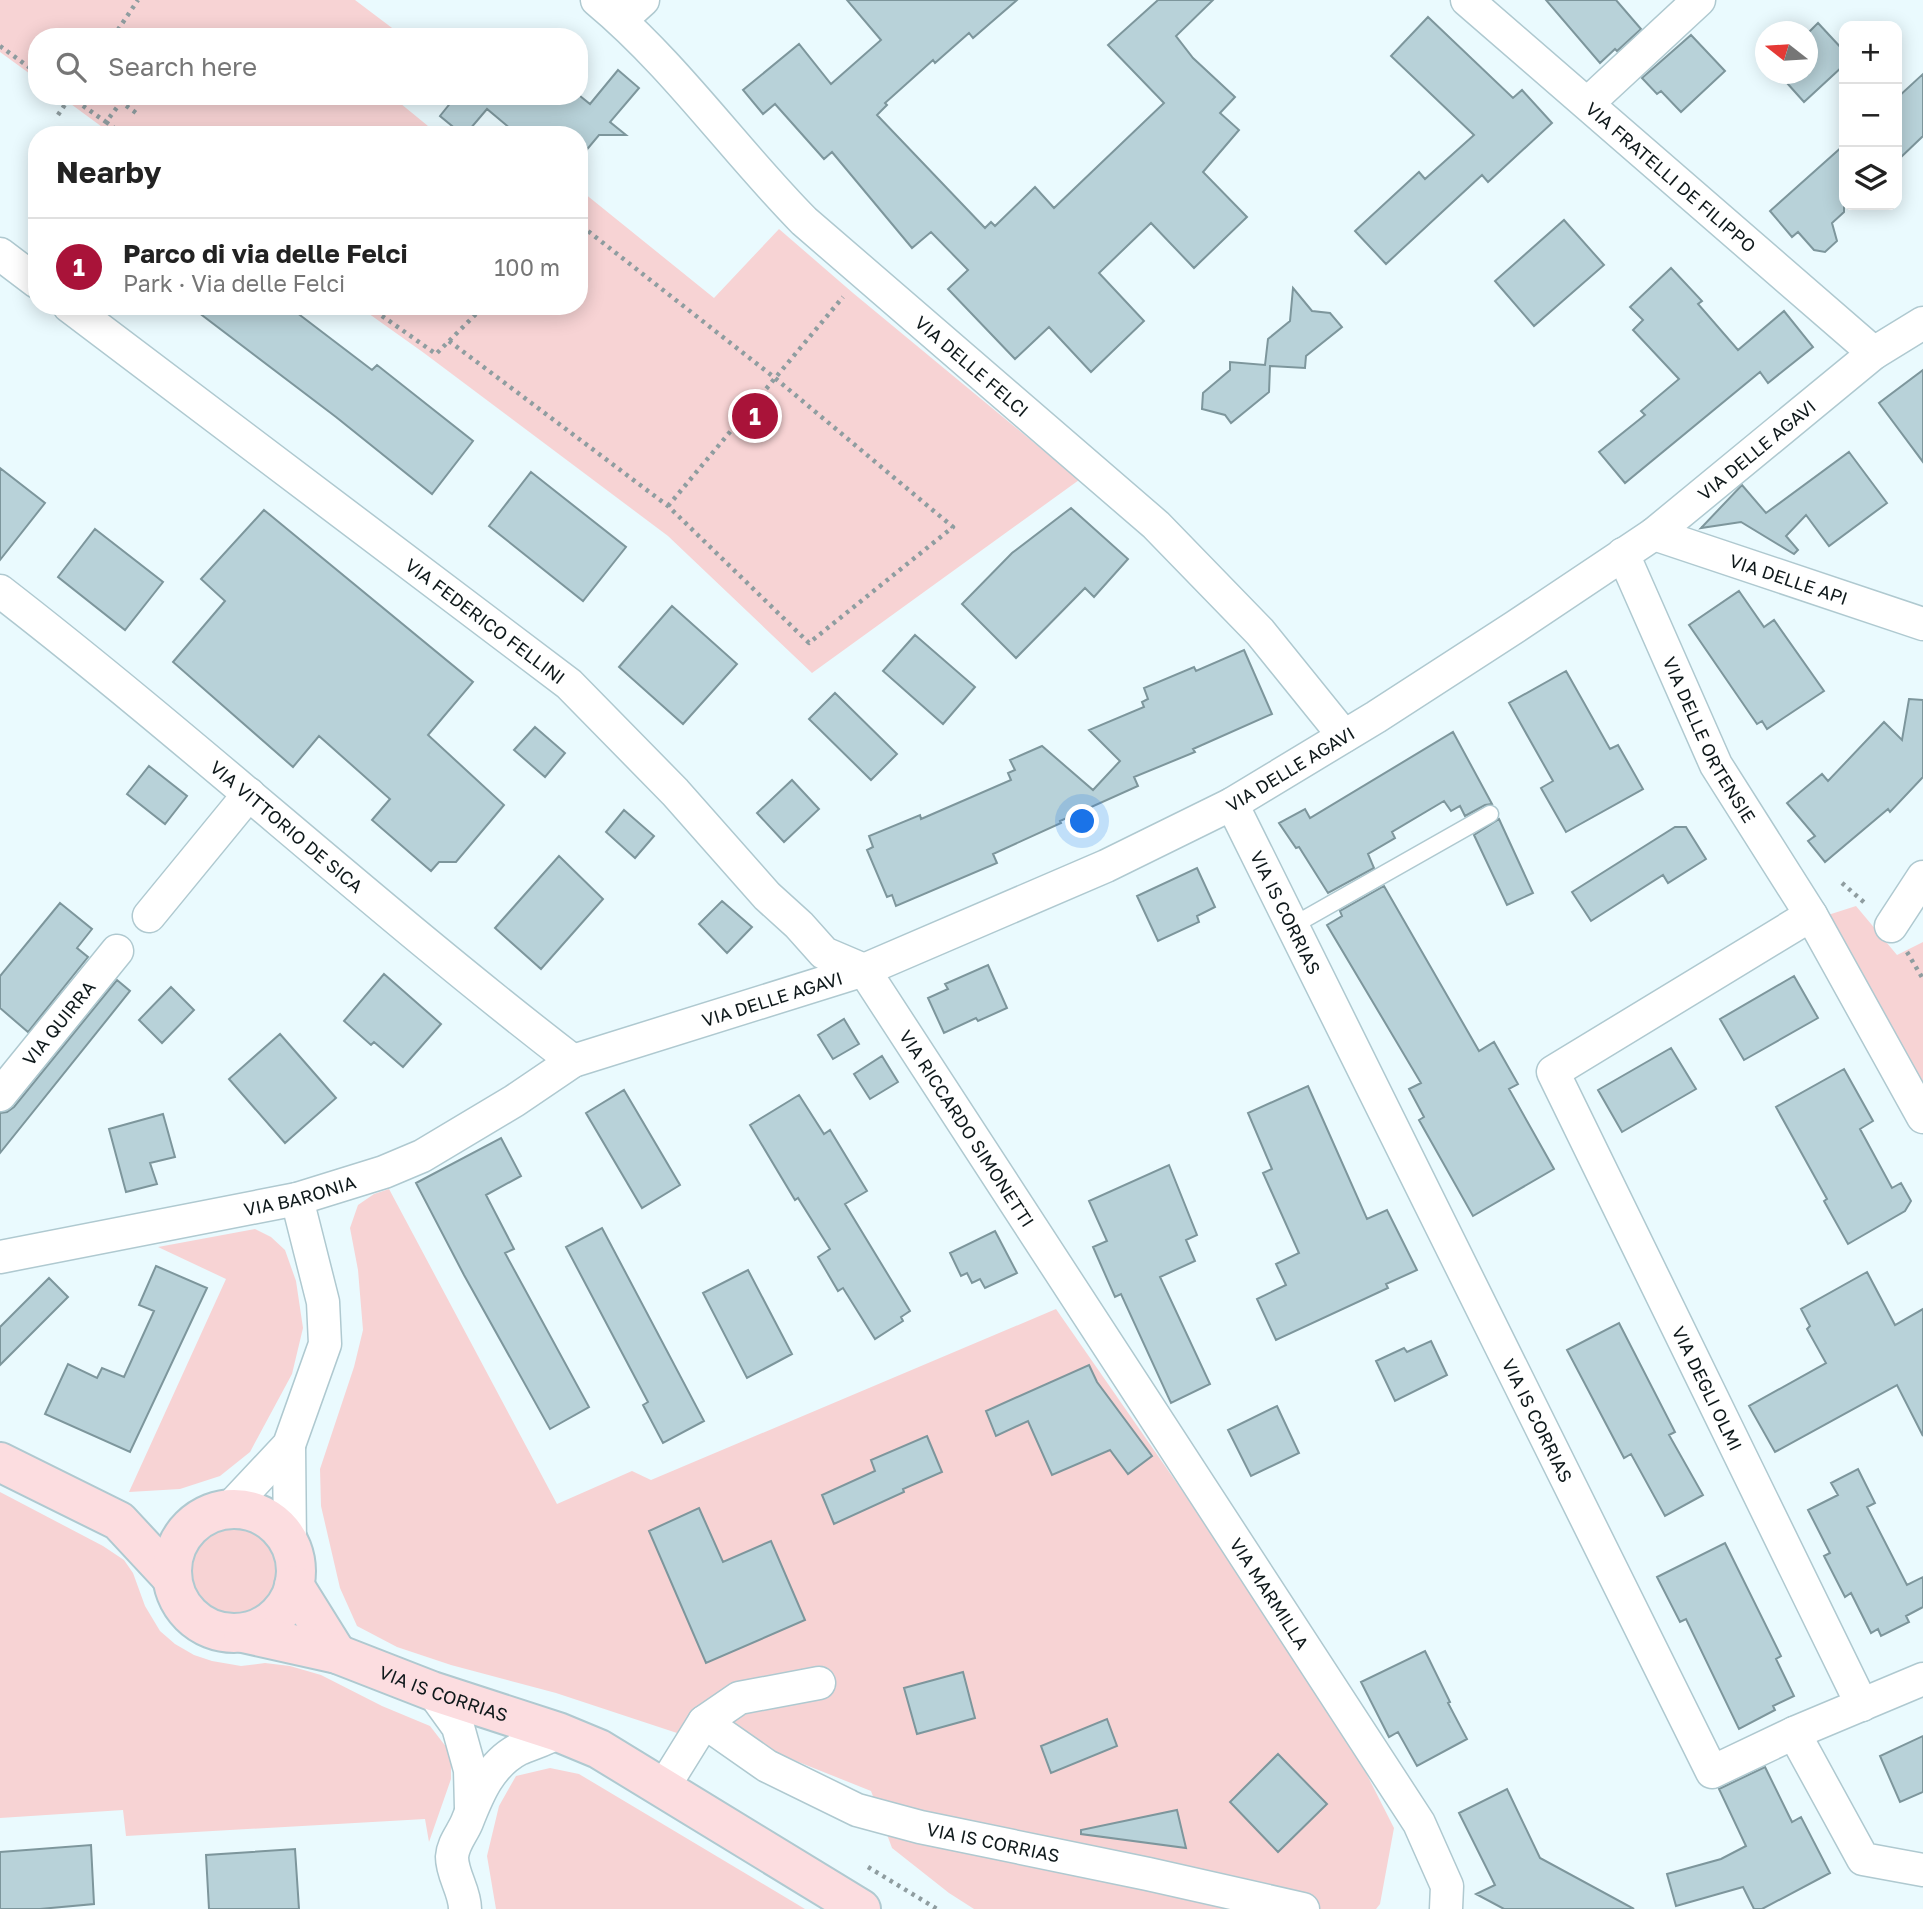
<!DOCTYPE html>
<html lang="en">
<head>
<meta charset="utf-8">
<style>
  body { margin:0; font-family:"Golos Text",sans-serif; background:#f6f6f6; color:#222 }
  .controls { position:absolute; right:21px; top:21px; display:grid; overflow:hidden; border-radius:14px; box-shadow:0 4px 18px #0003 }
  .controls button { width:63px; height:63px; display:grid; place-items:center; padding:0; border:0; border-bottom:2px solid #e0e0e0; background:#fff; color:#222; font:35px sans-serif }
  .compass { position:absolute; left:1755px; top:21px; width:63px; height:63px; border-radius:50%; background:#fff; box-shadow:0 4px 18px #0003; rotate:287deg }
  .you { position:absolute; left:1083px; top:822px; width:24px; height:24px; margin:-18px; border:5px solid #fff; border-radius:50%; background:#1a73e8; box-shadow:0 0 0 10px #1a73e833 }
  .badge { display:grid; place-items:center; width:46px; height:46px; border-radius:50%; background:#a91339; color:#fff; font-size:23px; font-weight:700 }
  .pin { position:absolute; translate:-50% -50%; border:4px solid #fff; box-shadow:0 2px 7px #0006 }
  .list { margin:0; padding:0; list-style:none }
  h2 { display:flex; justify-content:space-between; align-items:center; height:91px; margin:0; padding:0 28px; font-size:30px }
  h2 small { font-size:23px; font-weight:400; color:#767676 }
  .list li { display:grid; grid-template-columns:46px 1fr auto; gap:21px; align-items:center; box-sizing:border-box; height:98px; padding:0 28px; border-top:2px solid #e0e0e0 }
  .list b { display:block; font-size:26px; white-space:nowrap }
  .list p { margin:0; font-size:23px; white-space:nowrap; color:#767676 }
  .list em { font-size:23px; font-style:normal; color:#767676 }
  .icon { flex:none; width:38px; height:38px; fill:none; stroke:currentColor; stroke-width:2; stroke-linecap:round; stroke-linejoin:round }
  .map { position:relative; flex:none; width:1923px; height:1909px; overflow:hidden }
  .search { position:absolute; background:#fff; box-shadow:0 4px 18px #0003; left:28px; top:28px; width:560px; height:77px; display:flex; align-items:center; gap:18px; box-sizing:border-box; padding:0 24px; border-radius:28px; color:#767676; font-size:26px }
  .panel { position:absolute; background:#fff; box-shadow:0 4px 18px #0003; left:28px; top:126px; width:560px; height:189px; border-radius:28px }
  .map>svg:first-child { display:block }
</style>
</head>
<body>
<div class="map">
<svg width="1923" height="1909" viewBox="0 0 1923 1909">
  <rect width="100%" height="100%" fill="#eafafe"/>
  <path fill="#f7d3d4" d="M0 0H355L404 37H37V79L0 52Z
    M60 96H396L395 99 439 135H113Z
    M579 189 714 298 779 229 853 293 1079 480 812 673 668 536 424 353 358 306H579Z
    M1856 906 1897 955 1923 942V1090L1828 915Z
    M389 1189 557 1504 632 1471 651 1480 1056 1309 1297 1656 1362 1765 1394 1828 1380 1904 1376 1909H974L949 1893 892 1848 871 1791 786 1757 713 1739 680 1734 556 1693 451 1665 397 1647 357 1626 340 1588 321 1506 320 1469 354 1367 363 1330 358 1270 350 1228 358 1205 374 1194Z
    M255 1229 271 1237 285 1250 296 1281 303 1328 292 1374 250 1452 220 1476 180 1489 129 1492 226 1279 158 1247Z
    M0 1492 103 1546 124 1560 133 1573 145 1606 160 1631 175 1644 194 1655 212 1661 241 1666 265 1663 290 1666 321 1675 382 1706 430 1726 447 1748 451 1760V1779L429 1842 425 1819 126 1836 123 1810 0 1818Z
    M190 1571a44 44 0 1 1 88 0a44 44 0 1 1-88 0Z
    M550 1768 579 1774 805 1909H496L487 1856 499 1806 516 1776Z"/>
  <path fill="#b8d2d9" stroke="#7d969c" stroke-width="2" d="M847 0H1017L973 38 969 33 935 63 933 60 885 103 887 105 877 115 985 228 991 222 995 226 1035 187 1054 208 1164 103 1108 45 1158 0H1213L1176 36 1193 58 1235 97 1220 113 1239 130 1203 172 1247 217 1194 268 1151 223 1099 273 1144 321 1091 372 1049 327 1015 359 948 289 968 270 931 232 912 248 832 152 824 159 775 104 763 114 743 90 799 44 831 84 881 40Z
    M1546 0H1616L1641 29 1617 51 1615 49 1600 63Z
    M1428 17 1513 98 1522 90 1552 123 1488 182 1482 175 1386 264 1355 231 1419 172 1425 179 1474 135 1391 56Z
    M1818 23 1844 51V65L1804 102 1779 74H1808V33Z
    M1691 35 1725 71 1681 112 1661 91 1657 94 1642 78Z
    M618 70 639 88 610 122 626 135H599L579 159V135H518L487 109 465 135H463L440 116 456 96H580L590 104Z
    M1923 74V136L1897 161V98Z
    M1844 145V212L1832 223 1837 241 1825 252 1814 250 1798 232 1792 237 1770 211Z
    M1564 220 1604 265 1534 326 1495 281Z
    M1671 268 1702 301 1698 304 1738 350 1784 311 1813 347 1768 383 1760 372 1625 483 1599 452 1645 415 1641 411 1679 379 1633 330 1643 320 1630 307Z
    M1293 288 1312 311 1330 313 1342 327 1306 356 1305 368 1270 366 1269 392 1231 423 1225 415 1202 409 1203 393 1230 370V362L1265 365 1268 339 1290 321Z
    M190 306H288L372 370 377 365 473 441 432 494 336 417Z
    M1923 370V462L1879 403Z
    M1849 452 1887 503 1829 546 1806 515 1786 536 1798 550 1794 554 1741 522 1701 528 1742 485 1766 513Z
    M0 468 45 503 0 560Z
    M531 472 626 547 583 601 489 526Z
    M1071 508 1128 559 1094 597 1085 588 1016 658 962 604 1012 553Z
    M264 510 473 682 428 735 504 805 456 862H439L431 871 372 820 390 799 319 736 293 767 173 662 225 601 201 579Z
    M95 529 163 582 125 630 58 577Z
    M1739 591 1764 627 1774 620 1824 691 1767 729 1762 721 1757 724 1689 625Z
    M672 606 737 664 683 724 619 667Z
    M915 635 975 687 943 724 883 671Z
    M1244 650 1272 714 1193 749 1195 752 1134 777 1138 786 1060 821 1061 823 993 854 997 863 896 906 892 895 887 897 867 850 873 847 869 836 920 815 921 819 1011 780 1008 773 1015 770 1010 760 1042 746 1093 790 1120 761 1089 730 1144 707 1142 702 1148 699 1144 688 1194 667 1196 671Z
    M1566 671 1610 749 1618 745 1643 789 1566 832 1541 788 1553 781 1509 703Z
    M835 693 897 754 871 780 809 719Z
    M1909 699 1923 700V777L1890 812 1888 809 1825 862 1808 841 1815 836 1787 803 1822 774 1828 781 1884 722 1902 740Z
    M535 727 565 753 545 777 514 750Z
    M1453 732 1492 804 1485 805 1465 816 1460 806 1451 811 1444 801 1392 832 1395 838 1368 854 1374 868 1328 893 1299 847 1296 848 1279 823 1305 809 1310 818Z
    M149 766 187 796 165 824 127 794Z
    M792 780 819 809 784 842 757 813Z
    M624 810 654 836 635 858 606 832Z
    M1499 819 1533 893 1507 905 1474 835Z
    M1675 827H1686L1706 859 1668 883 1663 875 1591 921 1572 892Z
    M559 856 603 899 541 969 495 928Z
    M1197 868 1215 907 1197 916 1199 922 1158 941 1137 896Z
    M1384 886 1479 1051 1494 1042 1518 1084 1509 1089 1554 1169 1473 1216 1419 1120 1424 1117 1409 1089 1421 1083 1327 925 1342 916 1340 911Z
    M722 901 752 927 727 953 699 924Z
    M60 903 92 929 77 948 88 957 28 1032 0 1008V976Z
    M988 965 1007 1008 978 1021 976 1018 944 1033 928 998 948 989 945 984Z
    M384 974 441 1024 403 1067 374 1042 371 1045 344 1021Z
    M1794 976 1818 1018 1744 1060 1720 1019Z
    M117 980 130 991 0 1153V1113L7 1112 14 1107Z
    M171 987 194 1010 162 1043 139 1020Z
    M844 1019 859 1044 833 1059 818 1035Z
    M280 1034 336 1098 285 1143 229 1079Z
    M1671 1048 1696 1089 1622 1132 1598 1090Z
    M882 1056 898 1082 870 1099 854 1074Z
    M1844 1069 1873 1121 1860 1129 1892 1188 1901 1183 1911 1201 1905 1211 1848 1244 1824 1201 1827 1199 1776 1107Z
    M1308 1086 1367 1219 1387 1210 1417 1270 1386 1284 1388 1288 1276 1340 1257 1299 1286 1285 1276 1264 1299 1253 1263 1173 1272 1169 1248 1113Z
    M624 1090 680 1185 642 1208 586 1113Z
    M799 1095 824 1134 830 1130 867 1191 845 1204 910 1311 901 1317 903 1321 875 1339 843 1288 838 1291 818 1257 830 1249 798 1198 795 1200 750 1125Z
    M163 1114 175 1157 150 1163 157 1184 126 1192 109 1129Z
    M501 1138 521 1176 486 1195 514 1249 505 1253 589 1407 550 1429 464 1275 416 1183Z
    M1169 1165 1197 1235 1186 1240 1195 1261 1160 1277 1210 1384 1171 1403 1121 1294 1115 1297 1093 1247 1107 1241 1089 1201Z
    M602 1228 704 1421 663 1443 643 1405 648 1402 566 1247Z
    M995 1231 1017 1273 985 1288 980 1279 972 1283 967 1273 961 1276 950 1253Z
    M156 1266 207 1288 130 1452 45 1414 68 1364 97 1378 102 1368 124 1377 154 1311 139 1305Z
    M748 1270 792 1354 747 1378 703 1293Z
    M1867 1272 1895 1325 1923 1309V1436L1897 1385 1775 1452 1749 1406 1826 1363 1807 1329 1810 1326 1801 1309Z
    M49 1278 68 1297 0 1365V1327Z
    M1619 1323 1675 1432 1669 1435 1703 1495 1665 1516 1631 1454 1624 1458 1567 1350Z
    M1431 1341 1447 1375 1395 1401 1376 1361 1404 1348 1407 1352Z
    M1089 1365 1097 1382 1152 1456 1128 1474 1110 1450 1052 1475 1028 1421 996 1436 986 1411Z
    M1277 1406 1299 1453 1251 1476 1228 1430Z
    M927 1436 942 1472 903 1489 904 1492 834 1524 822 1495 875 1471 871 1460Z
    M1858 1469 1875 1503 1867 1507 1907 1585 1923 1577V1607L1906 1616 1909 1622 1881 1636 1878 1629 1871 1633 1851 1593 1845 1597 1824 1556 1830 1553 1808 1510 1838 1495 1831 1483Z
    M699 1508 723 1562 771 1541 805 1620 706 1663 649 1531Z
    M1725 1543 1781 1656 1776 1659 1794 1696 1773 1706 1775 1710 1739 1729 1686 1619 1680 1622 1657 1577Z
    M1425 1651 1450 1702 1448 1703 1467 1739 1417 1766 1398 1732 1389 1737 1361 1682Z
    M963 1672 975 1718 917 1734 904 1688Z
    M1107 1719 1117 1746 1051 1773 1041 1746Z
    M1923 1736V1792L1900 1802 1880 1756Z
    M1278 1754 1327 1804 1278 1852 1230 1802Z
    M1765 1767 1792 1822 1801 1817 1830 1873 1762 1909H1754L1743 1887 1676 1906 1667 1874 1721 1859 1746 1846 1719 1789Z
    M1507 1789 1540 1858 1634 1909H1504L1476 1894 1495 1885 1459 1813Z
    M1177 1810 1186 1848 1081 1834V1830Z
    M91 1845 94 1904 40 1909H0V1852Z
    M295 1849 299 1909H209L206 1855Z"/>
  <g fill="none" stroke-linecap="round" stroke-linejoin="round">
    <g stroke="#afc9d0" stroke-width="19">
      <path id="lane" d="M1294 925 1490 814"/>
    </g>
    <g stroke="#afc9d0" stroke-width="35">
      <g id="street">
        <path id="s1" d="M597 0C675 65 733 149 804 221L1156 525 1260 632 1344 736"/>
        <path id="s2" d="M1467 0 1874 353"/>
        <path d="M621 20 643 0"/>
        <path d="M1588 103 1699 0"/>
        <path d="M0 254 37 282"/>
        <path id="s3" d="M69 306 569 684 675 792 767 896 799 925 824 953 864 970 1419 1823 1447 1886 1446 1909"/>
        <path id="s4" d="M1654 534 1923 624"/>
        <path id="s5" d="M1623 554 1716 765 1811 915 1923 1117"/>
        <path id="s6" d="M0 591C195 742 377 910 573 1061"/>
        <path id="s7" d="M1232 804 1712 1772 1794 1733 1923 1679"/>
        <path id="s8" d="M1811 915 1553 1072 1862 1705"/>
        <path d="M149 916 249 794"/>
        <path d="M1891 926 1923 877"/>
        <path id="s9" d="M0 1095 117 951"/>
        <path id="s10" d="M0 1257 297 1199 384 1172 422 1156 514 1101 573 1061 864 970 1106 866 1232 804 1376 717 1515 627 1654 534 1874 353 1923 323"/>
        <path d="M289 1445 290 1546"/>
        <path d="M228 1510 289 1445 325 1344 323 1302 297 1199"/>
        <path d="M432 1691 458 1727 470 1770 471 1808"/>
        <path id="s11" d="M704 1722 767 1766 857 1810 920 1827 1148 1874 1303 1909"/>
        <path d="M1794 1733 1863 1859 1923 1870"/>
        <path d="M663 1788 704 1722 739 1698 819 1683"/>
        <path d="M465 1909C465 1891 452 1875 452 1857 453 1843 462 1834 467 1822 478 1794 490 1764 519 1749 533 1743 545 1740 558 1732"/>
      </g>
    </g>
    <g stroke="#afc9d0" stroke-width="42">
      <g id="secondary">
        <path d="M0 1462 119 1521 172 1578"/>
        <circle cx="234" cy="1571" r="62"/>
        <path d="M294 1585 337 1654"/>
        <path id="s12" d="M243 1633 337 1654 432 1691 558 1732 599 1749 861 1909"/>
      </g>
    </g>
    <path stroke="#8f9da0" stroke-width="4.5" stroke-dasharray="3.5 5" stroke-linecap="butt" d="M113 37 138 0
      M0 46 37 73
      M69 96 106 122 121 102 139 115
      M58 115 70 97
      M106 122 124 135
      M368 306 436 354 484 306
      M449 341 668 506 809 643 953 527 775 378 579 224
      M668 506 843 297
      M1842 883 1866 904
      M1907 952 1923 979
      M868 1867 937 1909"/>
    <use href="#lane" stroke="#fff" stroke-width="16"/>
    <use href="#street" stroke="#fff" stroke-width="32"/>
    <use href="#secondary" stroke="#fcdde0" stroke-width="38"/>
  </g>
  <g text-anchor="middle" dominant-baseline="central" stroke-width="5" stroke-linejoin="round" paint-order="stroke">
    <g font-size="18" fill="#0f191b" stroke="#fff">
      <text stroke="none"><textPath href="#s2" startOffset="270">VIA FRATELLI DE FILIPPO</textPath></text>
      <text stroke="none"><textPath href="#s1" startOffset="525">VIA DELLE FELCI</textPath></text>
      <text stroke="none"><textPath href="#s10" startOffset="1956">VIA DELLE AGAVI</textPath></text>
      <text stroke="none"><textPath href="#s4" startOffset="142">VIA DELLE API</textPath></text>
      <text stroke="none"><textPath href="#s3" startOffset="522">VIA FEDERICO FELLINI</textPath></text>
      <text stroke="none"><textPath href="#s5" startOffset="205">VIA DELLE ORTENSIE</textPath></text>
      <text stroke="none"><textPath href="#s10" startOffset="1390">VIA DELLE AGAVI</textPath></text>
      <text stroke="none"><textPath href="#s6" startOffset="371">VIA VITTORIO DE SICA</textPath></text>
      <text stroke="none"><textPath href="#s7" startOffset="121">VIA IS CORRIAS</textPath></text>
      <text stroke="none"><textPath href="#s10" startOffset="822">VIA DELLE AGAVI</textPath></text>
      <text stroke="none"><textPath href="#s9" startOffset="93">VIA QUIRRA</textPath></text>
      <text stroke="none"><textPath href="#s3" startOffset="1230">VIA RICCARDO SIMONETTI</textPath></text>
      <text stroke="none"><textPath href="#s10" startOffset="306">VIA BARONIA</textPath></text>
      <text stroke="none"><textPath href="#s8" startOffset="654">VIA DEGLI OLMI</textPath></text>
      <text stroke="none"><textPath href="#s7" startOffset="688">VIA IS CORRIAS</textPath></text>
      <text stroke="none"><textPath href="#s3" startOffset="1785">VIA MARMILLA</textPath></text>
      <text stroke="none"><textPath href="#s12" startOffset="210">VIA IS CORRIAS</textPath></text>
      <text stroke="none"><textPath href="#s11" startOffset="317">VIA IS CORRIAS</textPath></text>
    </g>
  </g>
</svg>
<div class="controls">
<button>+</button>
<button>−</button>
<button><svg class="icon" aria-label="layers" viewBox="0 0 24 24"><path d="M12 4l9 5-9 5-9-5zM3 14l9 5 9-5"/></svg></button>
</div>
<svg class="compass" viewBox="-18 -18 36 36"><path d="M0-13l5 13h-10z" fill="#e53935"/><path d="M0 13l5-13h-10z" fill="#767676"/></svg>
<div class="you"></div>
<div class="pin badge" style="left:755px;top:416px">1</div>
<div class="search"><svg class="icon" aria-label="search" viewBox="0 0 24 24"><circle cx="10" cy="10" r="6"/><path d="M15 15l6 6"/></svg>Search here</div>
<section class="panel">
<h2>Nearby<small></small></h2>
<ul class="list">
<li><span class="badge">1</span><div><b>Parco di via delle Felci</b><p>Park · Via delle Felci</p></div><em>100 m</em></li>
</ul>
</section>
</div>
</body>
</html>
